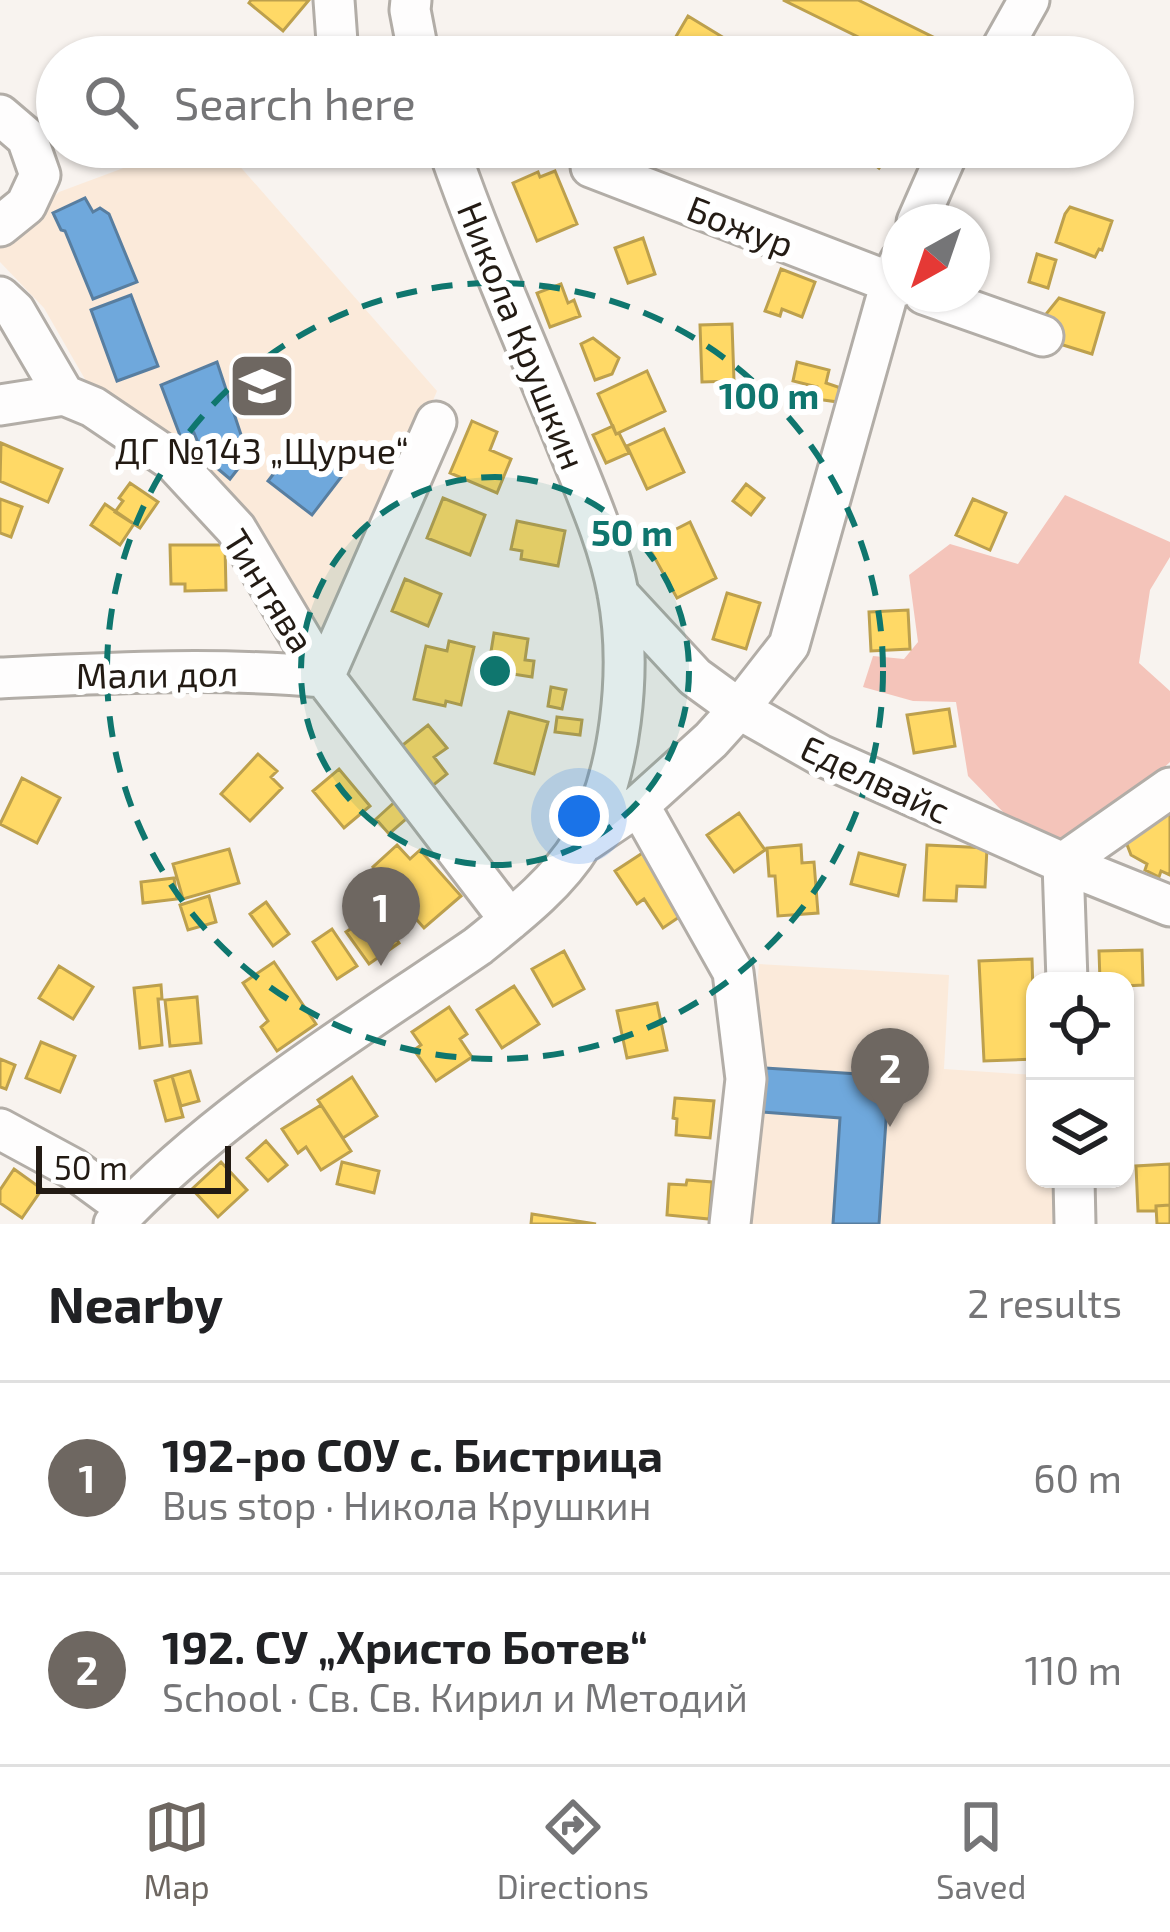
<!DOCTYPE html>
<html lang="en">
<head>
<meta charset="utf-8">
<style>
  body { margin:0; font-family:"Exo 2",sans-serif; background:#f6f6f6; color:#202124 }
  .controls { position:absolute; right:36px; bottom:36px; display:grid; overflow:hidden; border-radius:24px; box-shadow:0 3px 9px #0004 }
  .controls button { width:108px; height:108px; display:grid; place-items:center; padding:0; border:0; border-bottom:3px solid #e0e0e0; background:#fff; color:#202124; font:60px sans-serif }
  .compass { position:absolute; left:882px; top:204px; width:108px; height:108px; border-radius:50%; background:#fff; box-shadow:0 3px 9px #0004; rotate:220deg }
  .scale { position:absolute; left:36px; bottom:30px; width:195px; box-sizing:border-box; padding-left:12px; border:6px solid #231b14; border-top:0; font-size:33px; line-height:42px; white-space:nowrap; color:#231b14; -webkit-text-stroke:9px #fff; paint-order:stroke }
  .you { position:absolute; left:579px; top:816px; width:42px; height:42px; margin:-30px; border:9px solid #fff; border-radius:50%; background:#1a73e8; box-shadow:0 0 0 18px #1a73e833 }
  .badge { display:grid; place-items:center; width:78px; height:78px; border-radius:50%; background:#6e6761; color:#fff; font-size:39px; font-weight:700 }
  .pin { position:absolute; translate:-50% -99px; filter:drop-shadow(0 3px 6px #0008) }
  .pin::after { content:''; position:absolute; top:63px; width:42px; height:36px; background:inherit; clip-path:polygon(0 0,100% 0,50% 100%) }
  .list { margin:0; padding:0; list-style:none }
  h2 { display:flex; justify-content:space-between; align-items:center; height:156px; margin:0; padding:0 48px; font-size:51px }
  h2 small { font-size:39px; font-weight:400; color:#757577 }
  .list li { display:grid; grid-template-columns:78px 1fr auto; gap:36px; align-items:center; box-sizing:border-box; height:192px; padding:0 48px; border-top:3px solid #e0e0e0 }
  .list b { display:block; font-size:45px; white-space:nowrap }
  .list p { margin:0; font-size:39px; white-space:nowrap; color:#757577 }
  .list em { font-size:39px; font-style:normal; color:#757577 }
  .icon { flex:none; width:66px; height:66px; fill:none; stroke:currentColor; stroke-width:2; stroke-linecap:round; stroke-linejoin:round }
  .map { position:relative; flex:none; width:1170px; height:1224px; overflow:hidden }
  .search { position:absolute; background:#fff; box-shadow:0 3px 9px #0004; left:36px; right:36px; top:36px; height:132px; display:flex; align-items:center; gap:30px; box-sizing:border-box; padding:0 42px; border-radius:66px; color:#757577; font-size:45px }
  .sheet { height:540px; background:#fff }
  nav { display:flex; justify-content:space-around; align-items:center; box-sizing:border-box; height:168px; border-top:3px solid #e0e0e0; background:#fff; font-size:33px; color:#757577 }
  nav a { display:grid; justify-items:center; gap:6px }
  nav .on { color:#6e6761 }
  .map>svg:first-child { display:block }
</style>
</head>
<body>
<div class="map">
<svg width="1170" height="1224" viewBox="0 0 1170 1224">
  <rect width="100%" height="100%" fill="#f8f3ef"/>
  <path fill="#fbeada" d="M180 147H223L437 391 336 630 314 631 179 448 86 381 44 308 0 262V246L59 192Z
    M759 964 949 975 944 1069 1035 1075V1179H1054L1053 1224H737Z"/>
  <path fill="#f4c4ba" d="M1065 495 1170 542V557L1150 590 1139 663 1170 691V762L1071 853 1006 815 968 776 956 702 913 701 863 687 873 656 904 659 918 642 909 575 950 544 1018 564Z"/>
  <path fill="#ffd966" stroke="#bda04d" stroke-width="3" d="M251 0H309L283 31 249 3Z
    M783 0H858L937 39 928 57H899Z
    M688 16 729 41 720 57H664Z
    M852 147H894L879 168Z
    M979 147H1057V149L1013 153 1014 148 1007 147 1004 155 978 150Z
    M555 171 577 224 537 241 513 183 538 172 540 177Z
    M1070 207 1112 221 1102 250 1099 249 1095 257 1056 242 1065 214Z
    M643 238 655 274 628 283 615 248Z
    M1037 254 1056 260 1048 288 1029 282Z
    M781 269 815 282 802 317 782 309 780 316 765 311Z
    M561 284 568 303 574 300 580 316 550 327 537 293Z
    M1059 298 1104 313 1092 354 1047 340 1042 319Z
    M732 324 734 381 702 382 700 325Z
    M593 338 619 358 612 374 595 380 581 344Z
    M797 362 829 370 826 383 838 387 842 393 838 402 816 399 817 387 793 381Z
    M647 371 665 411 616 434 598 394Z
    M472 421 497 432 490 450 511 459 497 493 450 473Z
    M613 426 616 434 619 433 629 453 606 463 593 435Z
    M664 429 684 472 647 489 627 446Z
    M1 443 62 469 48 502 0 481Z
    M130 483 158 502 140 528 115 512 123 501 119 498Z
    M746 484 764 498 751 515 733 501Z
    M443 498 485 515 470 555 427 538Z
    M0 499 22 507 11 537 0 533Z
    M973 499 1006 513 990 550 956 535Z
    M105 504 134 524 120 545 91 525Z
    M517 521 565 531 558 566 521 559 522 551 511 549Z
    M690 522 716 578 677 598 647 544Z
    M170 545H225L226 590 185 591V584H171Z
    M405 579 441 594 428 626 392 611Z
    M727 593 760 603 746 649 713 639Z
    M908 610 910 649 871 651 869 612Z
    M494 633 528 639 525 660 534 661 532 677 488 670Z
    M449 641 474 647 461 705 446 701 445 706 414 699 426 646 447 651Z
    M551 687 566 690 562 709 548 706Z
    M949 709 955 746 914 753 907 715Z
    M509 712 548 722 534 774 495 763Z
    M557 717 582 720 580 735 555 732Z
    M428 725 447 748 434 757 447 774 431 787 399 748Z
    M258 754 277 771 271 777 282 788 250 821 221 794Z
    M339 769 370 806 344 828 313 791Z
    M22 778 60 798 37 843 0 824Z
    M399 798 413 813 389 834 376 819Z
    M1170 809V875L1161 871 1159 877 1145 870 1147 864 1131 855 1126 842Z
    M739 813 765 850 734 872 707 835Z
    M397 845 410 859 420 850 461 896 424 928 409 911 415 905 392 879 386 883 373 867Z
    M801 845 802 863 814 862 818 913 778 916 775 876H769L767 848Z
    M927 845 987 848 985 887 957 886 956 901 924 900Z
    M229 849 239 883 183 899 173 864Z
    M647 850 688 911 663 928 644 899 637 904 615 871Z
    M859 853 905 865 898 896 851 884Z
    M174 878 177 899 143 903 141 882Z
    M209 896 216 922 188 930 180 905Z
    M266 902 289 934 273 946 250 914Z
    M377 911 399 943 369 964 346 932Z
    M332 929 357 966 337 979 313 942Z
    M1142 950 1143 985 1125 986V981H1100L1099 951Z
    M564 951 584 989 553 1006 532 969Z
    M1032 959 1035 1059 984 1061 979 961Z
    M274 962 316 1024 277 1051 261 1027 268 1021 243 983Z
    M59 966 93 987 73 1019 39 998Z
    M161 985 162 999H158L162 1045 140 1048 134 988Z
    M514 986 539 1024 502 1048 477 1010Z
    M197 997 201 1043 170 1046 165 1000Z
    M657 1003 667 1050 627 1058 617 1011Z
    M449 1007 467 1034 460 1039 472 1057 436 1081 414 1050 421 1045 412 1032Z
    M41 1042 75 1056 60 1092 26 1078Z
    M0 1059 15 1065 6 1089 0 1087Z
    M190 1071 199 1101 181 1106 172 1076Z
    M172 1076 183 1117 166 1121 155 1081Z
    M352 1077 377 1116 343 1138 318 1100Z
    M675 1098 714 1101 710 1138 676 1135 677 1119 673 1118Z
    M321 1105 351 1151 321 1170 306 1147 298 1153 282 1129Z
    M266 1141 287 1165 268 1181 247 1158Z
    M221 1162 247 1190 218 1217 192 1189Z
    M342 1162 379 1171 374 1193 337 1184Z
    M1170 1164V1205L1156 1206V1211H1138L1136 1166Z
    M14 1169 42 1189 22 1218 0 1203V1190Z
    M687 1180 712 1182 709 1219 667 1215 669 1184 686 1185Z
    M1170 1205V1224H1157L1156 1206Z
    M532 1214 596 1224H531Z"/>
  <path fill="#6fa8dc" stroke="#587ea0" stroke-width="3" d="M85 198 93 212 100 208 109 214 137 282 93 299 65 231 61 230 53 213Z
    M131 295 158 366 117 381 91 310Z
    M217 362 248 456 230 479 204 457 194 433 181 438 161 385Z
    M301 438 345 472 312 515 268 481Z
    M765 1068 889 1076 879 1224H833L840 1118 762 1112Z"/>
  <g fill="none" stroke-linecap="round" stroke-linejoin="round">
    <g stroke="#b2ada7" stroke-width="45">
      <path id="minor" d="M334 0 337 42 341 57
        M411 0 410 10 419 57
        M997 57 1029 0
        M0 115 27 138 40 175 26 205 0 226
        M591 167 900 286
        M917 222 950 147
        M924 294 1043 336
        M0 297 15 311 64 395 93 407 173 461 236 529 324 677 510 920
        M0 405 64 395
        M618 594 695 677 739 709 820 755 1063 863 1170 906
        M0 678C108 673 216 667 324 677L436 422
        M639 805 733 972 746 1079 730 1224
        M586 841 639 805 711 740 739 709 789 645 891 282 900 261
        M1067 981 1063 863 1170 788
        M0 1129 72 1168 128 1209
        M1074 1179 1075 1224
        M114 1224C219 1112 353 1032 478 946 515 916 557 884 582 843 622 777 632 668 618 593 608 539 584 488 564 437 525 341 482 245 448 147"/>
    </g>
    <use href="#minor" stroke="#fefdfd" stroke-width="39"/>
  </g>
  <circle cx="495" cy="671" r="194" fill="#0f766e" fill-opacity=".12"/>
  <g fill="none" stroke="#0f766e" stroke-width="6" stroke-dasharray="21 15">
    <circle cx="495" cy="671" r="194"/>
    <circle cx="495" cy="671" r="388"/>
  </g>
  <defs>
    <g id="school-square" transform="scale(3.45)"><rect x="-9" y="-9" width="18" height="18" rx="4" fill="#6e6761" stroke="#fff"/><path d="M0-5L7-2L0 1L-7-2ZM-4 1L0 2.5L4 1V4Q0 6-4 4Z" fill="#fff"/></g>
  </defs>
  <g fill-rule="evenodd">
    <use href="#school-square" x="262" y="386"/>
  </g>
  <g text-anchor="middle" dominant-baseline="central" stroke-width="12" stroke-linejoin="round" paint-order="stroke">
    <g font-size="36" fill="#231b14" stroke="#fff">
      <text transform="translate(741 225) rotate(21)">Божур</text>
      <text transform="translate(523 335) rotate(68)">Никола Крушкин</text>
      <text transform="translate(270 590) rotate(58)">Тинтява</text>
      <text transform="translate(157 673) rotate(-1)">Мали дол</text>
      <text transform="translate(876 778) rotate(25)">Еделвайс</text>
    </g>
    <g font-size="36" fill="#231b14" stroke="#fff">
      <text x="262" y="449">ДГ №143 „Щурче“</text>
    </g>
  </g>
  <circle cx="495" cy="671" r="18" fill="#0f766e" stroke="#fff" stroke-width="6"/>
  <g font-size="36" text-anchor="middle" font-weight="bold" fill="#0f766e" stroke="#fff" stroke-width="12" stroke-linejoin="round" paint-order="stroke">
    <text x="769" y="409">100 m</text>
    <text x="632" y="546">50 m</text>
  </g>
</svg>
<div class="controls">
<button><svg class="icon" aria-label="locate" viewBox="0 0 24 24"><circle cx="12" cy="12" r="6"/><path d="M12 2v4M12 18v4M2 12h4M18 12h4"/></svg></button>
<button><svg class="icon" aria-label="layers" viewBox="0 0 24 24"><path d="M12 4l9 5-9 5-9-5zM3 14l9 5 9-5"/></svg></button>
</div>
<svg class="compass" viewBox="-18 -18 36 36"><path d="M0-13l5 13h-10z" fill="#e53935"/><path d="M0 13l5-13h-10z" fill="#757577"/></svg>
<div class="scale">50 m</div>
<div class="you"></div>
<div class="pin badge" style="left:381px;top:966px">1</div>
<div class="pin badge" style="left:890px;top:1127px">2</div>
<div class="search"><svg class="icon" aria-label="search" viewBox="0 0 24 24"><circle cx="10" cy="10" r="6"/><path d="M15 15l6 6"/></svg>Search here</div>
</div>
<section class="sheet">
<h2>Nearby<small>2 results</small></h2>
<ul class="list">
<li><span class="badge">1</span><div><b>192-ро СОУ с. Бистрица</b><p>Bus stop · Никола Крушкин</p></div><em>60 m</em></li>
<li><span class="badge">2</span><div><b>192. СУ „Христо Ботев“</b><p>School · Св. Св. Кирил и Методий</p></div><em>110 m</em></li>
</ul>
</section>
<nav>
<a class="on"><svg class="icon" aria-label="map" viewBox="0 0 24 24"><path d="M3 6l6-2 6 2 6-2v14l-6 2-6-2-6 2zM9 4v14M15 6v14"/></svg>Map</a>
<a><svg class="icon" aria-label="directions" viewBox="0 0 24 24"><path d="M12 3l9 9-9 9-9-9zM9 14v-3h6M13 9l2 2-2 2"/></svg>Directions</a>
<a><svg class="icon" aria-label="saved" viewBox="0 0 24 24"><path d="M7 4h10v16l-5-4-5 4z"/></svg>Saved</a>
</nav>
</body>
</html>
